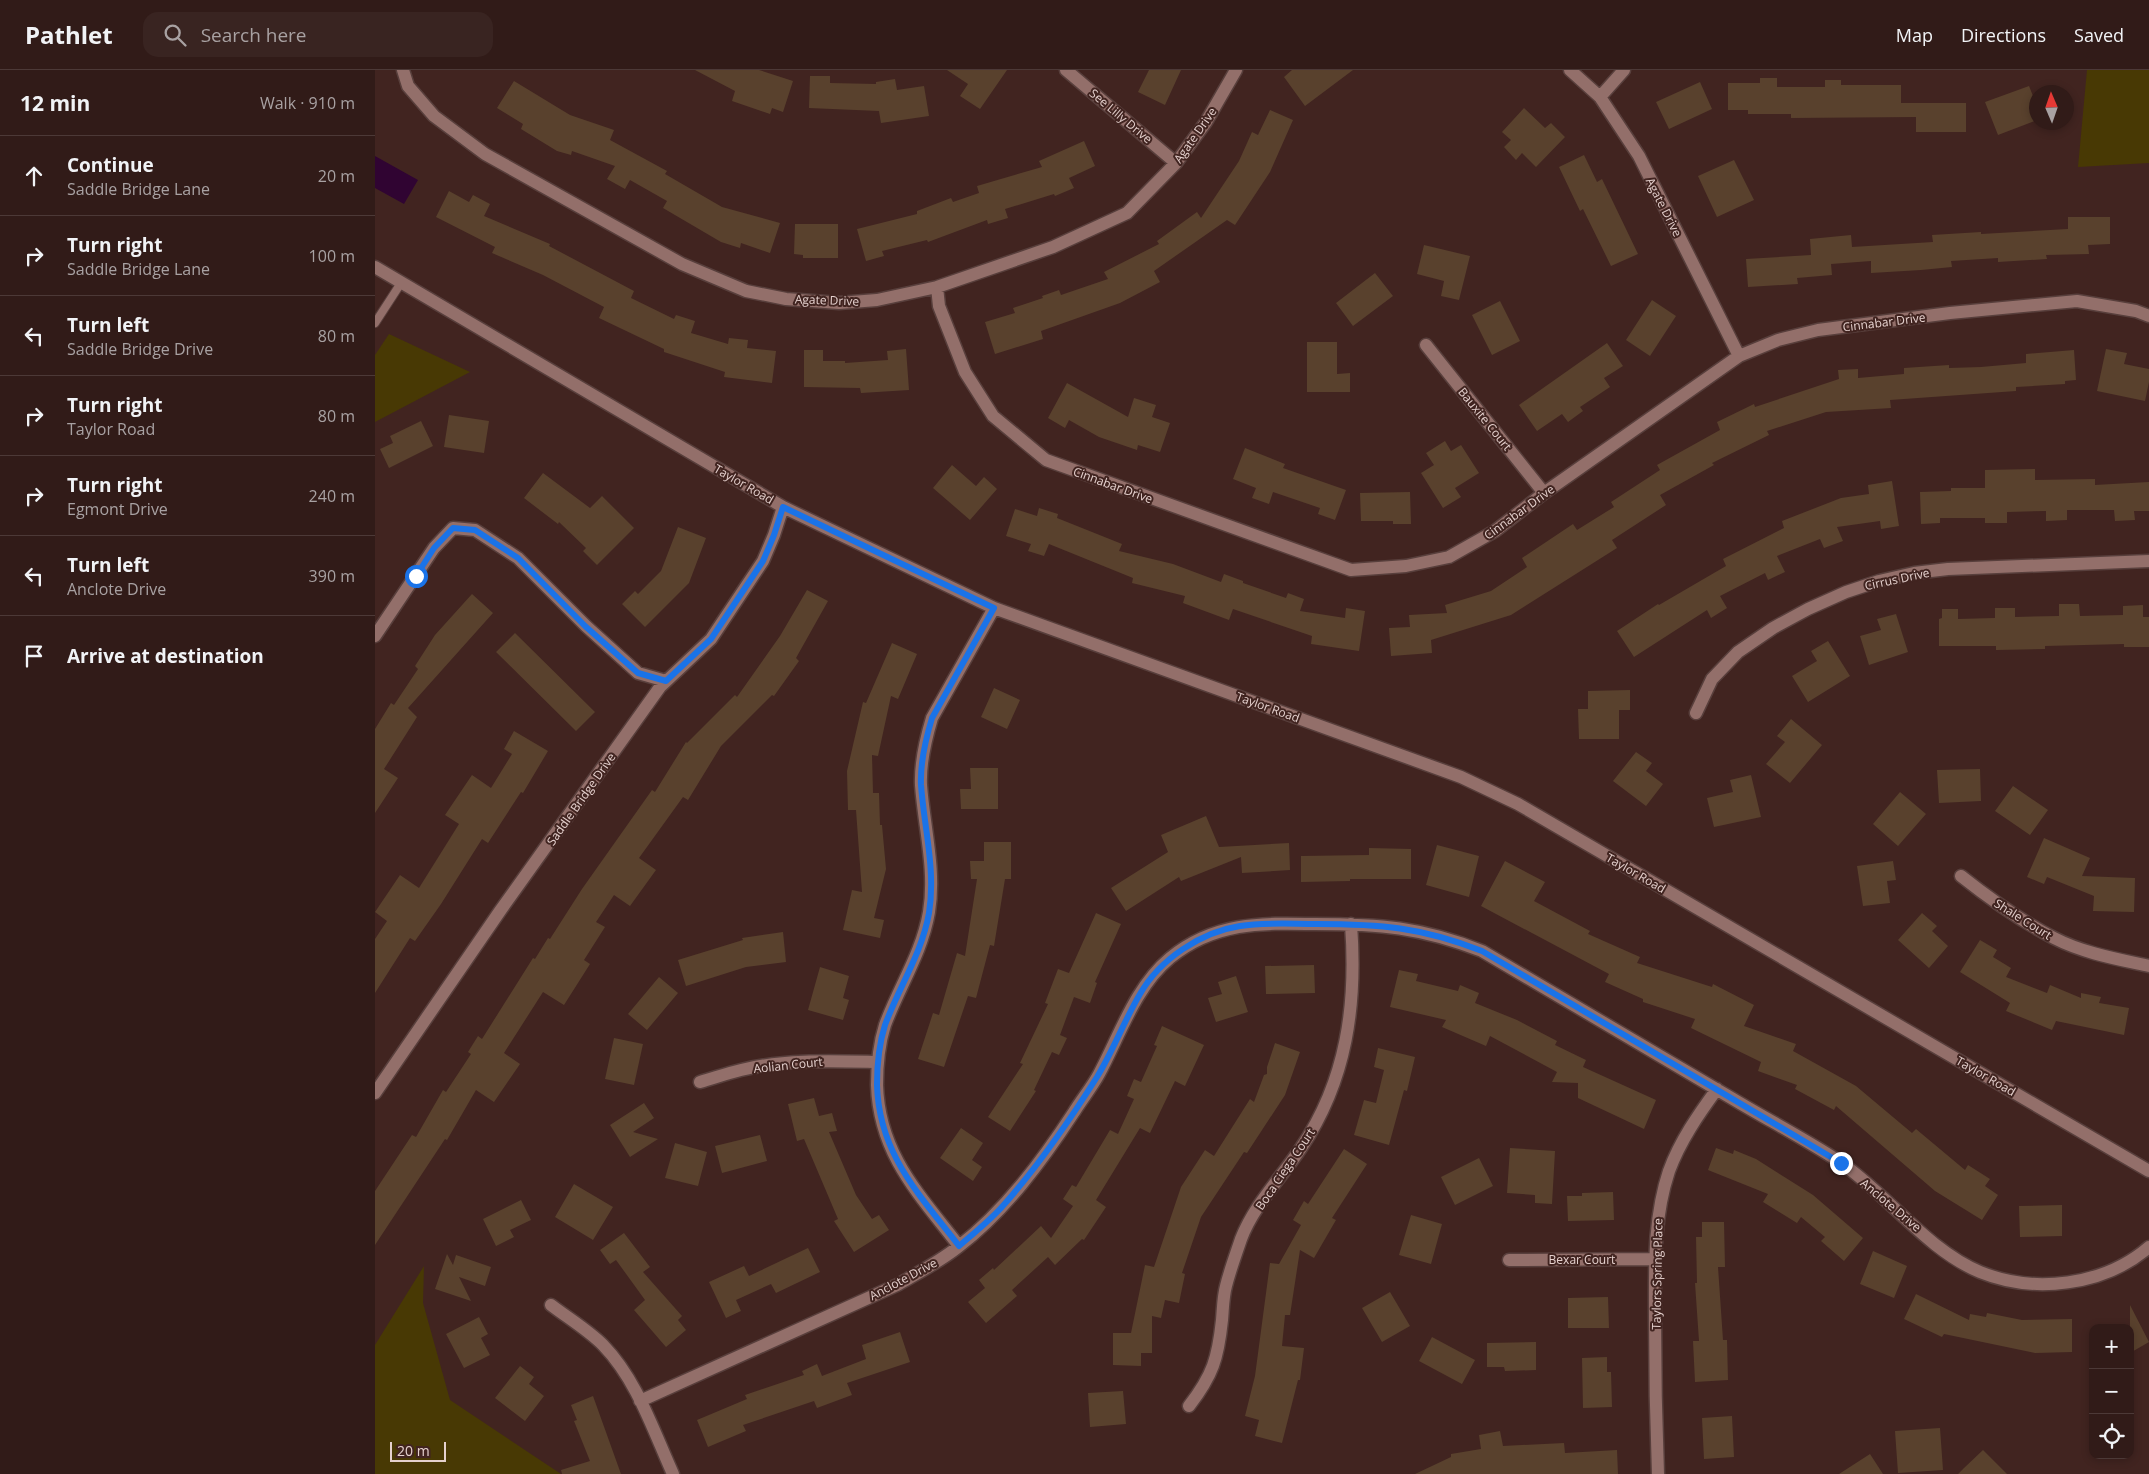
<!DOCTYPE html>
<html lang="en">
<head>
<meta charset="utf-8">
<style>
  body { margin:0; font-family:"Open Sans",sans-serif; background:#392421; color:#f1f3f6 }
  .controls { position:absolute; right:15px; bottom:15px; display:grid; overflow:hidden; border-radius:10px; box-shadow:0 2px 8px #0003 }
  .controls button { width:45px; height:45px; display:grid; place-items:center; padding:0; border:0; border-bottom:1px solid #4c3937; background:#311b18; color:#f1f3f6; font:25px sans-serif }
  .compass { position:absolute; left:1654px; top:15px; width:45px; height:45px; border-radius:50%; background:#311b18; box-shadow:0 2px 8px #0003; rotate:358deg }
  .scale { position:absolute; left:15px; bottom:12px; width:56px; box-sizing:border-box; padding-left:5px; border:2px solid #e5d1ce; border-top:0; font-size:14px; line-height:18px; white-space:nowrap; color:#e5d1ce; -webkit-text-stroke:4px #412420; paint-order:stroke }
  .stop { position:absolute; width:15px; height:15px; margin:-11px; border:4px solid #1a73e8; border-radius:50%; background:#fff }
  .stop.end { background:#1a73e8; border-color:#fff; box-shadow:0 1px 5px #0008 }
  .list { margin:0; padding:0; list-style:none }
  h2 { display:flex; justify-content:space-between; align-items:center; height:65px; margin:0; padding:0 20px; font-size:21px }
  h2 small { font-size:16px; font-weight:400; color:#a8a1a2 }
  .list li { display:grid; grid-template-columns:32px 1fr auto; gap:15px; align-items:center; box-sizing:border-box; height:80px; padding:0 20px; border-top:1px solid #4c3937 }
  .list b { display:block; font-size:19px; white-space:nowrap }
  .list p { margin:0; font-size:16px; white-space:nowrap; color:#a8a1a2 }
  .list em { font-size:16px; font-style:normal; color:#a8a1a2 }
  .icon { flex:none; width:28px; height:28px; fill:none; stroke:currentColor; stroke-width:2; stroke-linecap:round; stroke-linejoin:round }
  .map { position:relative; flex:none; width:1774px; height:1404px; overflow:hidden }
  header { display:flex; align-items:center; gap:30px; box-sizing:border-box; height:70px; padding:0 25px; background:#311b18; border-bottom:1px solid #4c3937 }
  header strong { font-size:24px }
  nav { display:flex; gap:28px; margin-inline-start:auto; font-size:18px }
  .search { width:350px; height:45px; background:#392421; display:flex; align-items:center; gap:12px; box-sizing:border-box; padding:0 18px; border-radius:15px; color:#a8a1a2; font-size:19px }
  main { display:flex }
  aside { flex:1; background:#311b18 }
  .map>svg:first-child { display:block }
</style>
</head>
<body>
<header>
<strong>Pathlet</strong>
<div class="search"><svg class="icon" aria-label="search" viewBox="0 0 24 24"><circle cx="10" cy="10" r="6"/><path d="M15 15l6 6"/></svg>Search here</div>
<nav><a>Map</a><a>Directions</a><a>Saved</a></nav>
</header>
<main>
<aside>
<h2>12 min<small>Walk · 910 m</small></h2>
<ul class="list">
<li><svg class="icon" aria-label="ahead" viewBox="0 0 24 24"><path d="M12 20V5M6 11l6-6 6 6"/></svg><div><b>Continue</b><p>Saddle Bridge Lane</p></div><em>20 m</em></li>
<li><svg class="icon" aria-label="right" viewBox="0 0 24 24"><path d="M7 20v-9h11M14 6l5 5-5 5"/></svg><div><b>Turn right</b><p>Saddle Bridge Lane</p></div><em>100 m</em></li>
<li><svg class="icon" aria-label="left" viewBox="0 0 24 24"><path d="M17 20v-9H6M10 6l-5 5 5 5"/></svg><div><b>Turn left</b><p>Saddle Bridge Drive</p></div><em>80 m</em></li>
<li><svg class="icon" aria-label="right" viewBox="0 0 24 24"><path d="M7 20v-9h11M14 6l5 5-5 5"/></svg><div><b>Turn right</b><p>Taylor Road</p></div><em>80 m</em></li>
<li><svg class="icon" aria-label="right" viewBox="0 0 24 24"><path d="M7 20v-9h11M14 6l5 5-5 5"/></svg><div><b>Turn right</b><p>Egmont Drive</p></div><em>240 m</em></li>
<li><svg class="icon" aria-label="left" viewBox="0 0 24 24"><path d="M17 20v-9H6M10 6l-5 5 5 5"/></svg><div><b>Turn left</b><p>Anclote Drive</p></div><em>390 m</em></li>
<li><svg class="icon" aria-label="arrive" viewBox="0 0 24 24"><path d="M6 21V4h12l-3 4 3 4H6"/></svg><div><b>Arrive at destination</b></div></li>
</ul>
</aside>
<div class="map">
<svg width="1774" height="1404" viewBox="0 0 1774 1404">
  <rect width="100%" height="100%" fill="#412420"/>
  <path fill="#483904" d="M1712 0H1774V93L1703 97Z
    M14 264 95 302 0 352V285Z
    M49 1196 48 1233 75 1330 186 1404H0V1275Z"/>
  <path fill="#300432" d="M0 86 43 110 29 134 0 118Z"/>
  <path fill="#59412d" d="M320 0H384L418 11 408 42 397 38 395 44 357 31 360 21Z
    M572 0H632L605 39 585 26 593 14Z
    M774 0H806L790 35 763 22Z
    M917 0H978L930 36 909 7Z
    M435 6H455V13L501 14V12L520 9 522 20 549 16 554 46 506 53 504 41 434 38Z
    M1385 8H1402V17H1450V10H1466V15H1526V33H1591V62H1541V47L1416 48V44H1373V40H1353V13H1385Z
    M139 11 195 45 239 60 235 70 292 101 290 104 347 137 405 153 395 183 366 173 365 178 346 172 288 138 292 131 255 110 250 119 232 109 240 96 197 81 196 85 182 81 146 59 148 54 122 38Z
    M1325 12 1337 39 1294 59 1281 32Z
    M1654 16 1662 36V50L1623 65 1610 32Z
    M1149 38 1170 58 1176 53 1190 67 1161 97 1147 83 1141 90 1129 77 1136 70 1127 62Z
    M895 40 918 50 895 102 860 155 852 150 779 201 785 212 745 233 666 261 668 269 620 284 610 252 640 243 638 238 668 228 667 226 684 220 686 225 733 209 729 202 784 174 782 171 822 142 826 148 864 91 877 62 883 65Z
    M709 71 720 96 694 108 699 118 680 126 679 124 630 139 633 148 613 154 612 150 553 172 552 170 507 181 509 186 491 191 482 159 542 144V141L576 128 578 132 604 123 602 116 667 97 664 91Z
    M1209 85 1222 112 1227 109 1263 184 1236 196 1208 139 1205 141 1184 97Z
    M1359 90 1379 130 1342 147 1323 106Z
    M74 121 94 132 98 125 115 134 109 146 175 174 174 176 259 221 256 228 299 249 301 245 320 251 316 263 353 274 354 268 373 270 372 278 401 281 397 313 349 307 350 302 289 282V279L224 248 229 237 168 205 117 183 120 177 61 147Z
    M1693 147H1735V174L1713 175 1714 184 1671 185 1672 189 1623 192V188L1576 191 1577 197 1546 200 1496 203V191L1456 194 1457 205 1422 208 1423 214 1373 217 1371 189 1436 185 1435 169 1476 165 1477 177 1558 172 1557 165 1606 162V164L1693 159Z
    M420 154H463V188H428V185L419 184Z
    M1049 175 1095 186 1084 230 1066 226 1069 211 1042 204Z
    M1000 203 1018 226 978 256 961 233Z
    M1277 230 1301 246 1275 286 1251 270Z
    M1125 231 1145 271 1117 285 1097 245Z
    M932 272H962V304L975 303V322H932Z
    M1232 273 1248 296 1229 308 1235 317 1205 337 1208 341 1193 352 1187 344 1162 361 1144 335Z
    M531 279 534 320 486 323 485 318 429 317V280H448V291H470V293L513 290 512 281Z
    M1731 279 1752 283 1749 294 1774 299V312L1770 331 1722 321Z
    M1699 280 1701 310 1690 311V314L1641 317V321L1515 330 1516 338 1451 342 1392 361 1394 365 1337 393 1339 395 1285 425 1291 435 1237 470 1242 478 1136 545 1056 570 1057 583 1016 586 1014 558 1035 557 1034 545 1072 543 1070 535 1116 521 1152 497 1147 488 1198 454 1202 460 1239 437 1236 432 1285 400 1282 395 1345 360 1342 352 1379 334 1380 337 1464 309 1463 300 1483 299V308L1529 304V298L1574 295V298L1606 297 1651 293V284Z
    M692 313 753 347 759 328 781 335 777 347 795 353 785 382 763 375 762 380 724 367 694 350 690 358 673 348Z
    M74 345 114 351 109 383 69 377Z
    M46 351 58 376 14 398 5 379 18 373 15 366Z
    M1070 371 1076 381 1086 375 1104 403 1080 418 1086 427 1068 438 1046 403 1059 395 1051 383Z
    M870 378 910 394 908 398 971 420 960 450 943 444 945 438 898 422 894 434 877 428 881 418 858 409Z
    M577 395 601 416 609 407 622 419 595 450 558 418Z
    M1660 399V410L1720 409V415L1774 412V441H1759L1760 450 1740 451 1739 440H1692V450L1671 451V441L1632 442V453H1610V448H1565V453L1546 454 1545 422 1576 421V418H1610V400Z
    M168 403 215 438 227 426 259 458 222 495 208 481 211 478 184 452 183 454 149 428Z
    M1517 411 1524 456 1506 459 1505 451 1462 457 1468 471 1449 478 1445 469 1402 486 1410 502 1393 510 1390 503 1345 526 1352 538 1336 548 1332 540 1259 587 1242 561 1283 534 1284 535 1351 496 1348 489 1409 458 1407 451 1466 428 1494 424 1493 415Z
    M1035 422 1036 454H1018V451H986L985 423Z
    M664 438 683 444 682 448 747 474 744 481 798 494 846 512 849 504 868 511V513L911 528 913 523 929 529 925 541 970 548 971 538 990 541 984 581 936 574 937 566 858 539 854 550 808 533 810 526 757 513 758 508 674 474 669 486 653 481 656 474 631 466 640 439 662 446Z
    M303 457 331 468 314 513 270 557 247 534 260 521 263 524 286 501Z
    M432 520 453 531 421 588 424 591 399 626 397 625 346 676 313 730 308 727 264 788 281 800 255 836 239 825 221 852 230 857 209 890 215 894 189 935 168 922 129 983 145 994 119 1032 101 1020 72 1070 70 1069 0 1175V1121L37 1065 41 1067 68 1020 71 1022 96 984 93 982 103 966 107 969 158 888 160 889 173 868 175 869 207 819 277 720 280 722 311 672 312 673 360 625 362 627 405 566Z
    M97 524 118 543 33 638 42 647 9 699 23 708 0 743V659L16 633 19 635 43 599 40 596 60 565Z
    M1684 534H1704L1705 546 1748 545V536L1768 535V547H1774V577H1749V574L1670 576V579L1621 580V576H1564V549L1567 548V539H1583V549L1620 548V538H1640V547L1684 546Z
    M1521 544 1533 582 1494 595 1485 566 1506 560 1502 549Z
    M140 563 220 642 201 661 121 582Z
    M1453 571 1475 606 1433 632 1417 606 1442 591 1436 581Z
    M517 573 542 584 523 629 516 626 503 686 497 685 498 723H504L505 755H507L511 799 499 848 509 850 505 868 468 860 477 820 487 822 481 740H473L472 701 488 632 491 633Z
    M619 618 645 630 632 659 606 647Z
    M1255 620V640H1244V669H1204L1203 639H1213V621Z
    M1416 649 1447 675 1415 713 1391 694 1410 672 1402 666Z
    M139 661 173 681 148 723 146 722 113 773 107 769 66 834 40 871 35 868 0 923V869L12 851 0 842 25 805 44 818 84 754 70 745 97 705 116 718 137 684 129 679Z
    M1261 682 1277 693 1271 701 1288 714 1271 736 1238 711Z
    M595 698H623V739H586L585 719H596Z
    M1605 699 1606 731 1564 733 1562 700Z
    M1376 705 1386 747 1339 757 1332 728 1358 722 1355 710Z
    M1638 716 1673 740 1655 765 1620 741Z
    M1525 722 1551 744 1523 776 1498 754Z
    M831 746 844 777 914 773 915 800 867 803 866 787 806 811 804 807 751 841 736 818 793 782 786 765Z
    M1669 768 1715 788 1707 806 1760 808 1759 842 1718 841 1719 826 1672 807 1669 814 1652 807Z
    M609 772H636V809H630L619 876 615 875 601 928 593 926 569 997 543 989 558 943 564 945 582 883 590 886 602 809H596L595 791H609Z
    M1062 775 1104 786 1094 827 1051 815Z
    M994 778 1036 779V809H975V811L926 812V786L994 785Z
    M1130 791 1170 812 1159 831 1215 861 1213 864 1265 887 1262 893 1337 917 1338 914 1379 935 1369 956 1421 974 1418 981 1481 1016 1537 1063 1541 1059 1590 1100 1593 1095 1615 1109 1610 1116 1623 1125 1607 1150 1560 1121 1461 1036 1459 1040 1420 1019 1422 1015 1383 1001 1386 992 1316 958 1320 949 1268 932V929L1230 912 1234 904 1106 836Z
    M1518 791 1521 810 1512 811 1515 833 1488 836 1482 796Z
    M721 843 746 854 720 912 722 913 715 933 699 927 685 965 692 968 684 985 677 982 659 1020 661 1021 635 1061 613 1047 648 994 645 993 673 934 670 933 683 899 694 903Z
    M1547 843 1562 856 1557 861 1573 876 1554 898 1523 870Z
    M408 862 411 892 371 897 311 916 303 890 368 870 367 868Z
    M1605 870 1622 880 1618 887 1636 898 1631 907 1672 923 1675 915 1706 928V923L1726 927 1724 933 1754 938 1749 965 1681 951 1677 960 1631 941 1635 933 1585 902Z
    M939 895 940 923 891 924 890 896Z
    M445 897 474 906 468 928 474 930 468 950 433 940Z
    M1024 900 1043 904 1041 911 1083 921 1085 915 1104 923 1100 933 1142 950 1182 971 1180 975 1211 990 1208 997 1281 1030 1269 1059 1203 1028V1013L1177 1012 1182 1002 1115 966 1111 976 1067 957 1071 950 1015 937Z
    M861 906 873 942 841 952 833 928 847 924 843 912Z
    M284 907 303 923 272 960 253 944Z
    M787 956 829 975 810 1016 800 1011 775 1063 765 1058 721 1130 731 1137 709 1170 707 1169 680 1195 673 1187 637 1220 642 1226 611 1253 593 1232 610 1218 604 1210 618 1198 619 1200 666 1156 676 1168 698 1136 688 1129 697 1115 701 1117 735 1060 743 1064 759 1029 752 1026 759 1009 766 1012 782 976 779 975Z
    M239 968 268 974 259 1015 230 1009Z
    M900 973 925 982 910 1025 872 1083 869 1082 826 1147 807 1203 810 1204 804 1233 790 1230 786 1248 777 1246V1283H766V1296L738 1295V1263H756L770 1195 779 1197 806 1117 830 1080 839 1086 875 1029 879 1032 889 1005 892 1004V997Z
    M1003 978 1040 987 1032 1021 1029 1020 1014 1075 979 1065 989 1030 1001 1033 1009 1000 999 997Z
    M439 1028 444 1046 457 1043 462 1061 454 1062 481 1125 497 1149 504 1145 514 1160 479 1182 459 1151 463 1149 429 1069 422 1071 413 1034Z
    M269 1033 279 1048 258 1062 283 1069 255 1087 235 1055Z
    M586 1058 608 1073 597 1090 607 1097 598 1111 565 1088Z
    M385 1065 392 1091 347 1103 340 1076Z
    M300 1073 332 1082 323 1116 290 1108Z
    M1135 1078 1180 1081 1177 1134 1160 1133V1125L1132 1123Z
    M1341 1078 1358 1084 1359 1080 1381 1089 1438 1125 1488 1168 1469 1191 1446 1171 1450 1167 1426 1147 1422 1153 1388 1132 1393 1124 1333 1100Z
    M969 1079 992 1094 957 1148 961 1150 939 1188 925 1180 915 1245H910L907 1276 929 1278 925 1310H923L907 1373 880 1366 884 1350 870 1346 880 1306 895 1193 904 1194 926 1155 918 1150 929 1131 933 1134Z
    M1104 1088 1118 1116 1080 1135 1066 1107Z
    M199 1114 238 1137 218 1170 180 1147Z
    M1238 1122 1239 1150 1193 1151 1192 1126H1207V1123Z
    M146 1130 156 1150 135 1160 139 1167 121 1176 108 1149Z
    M1687 1135V1166L1645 1167 1644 1136Z
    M1036 1145 1067 1154 1056 1194 1024 1185Z
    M1327 1152H1349L1350 1197H1343L1348 1270H1352L1353 1310 1320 1312 1318 1271H1324L1320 1213H1322L1321 1167H1327Z
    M249 1163 275 1197 268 1202 307 1246 303 1250 311 1260 291 1277 259 1240 270 1230 241 1190 235 1194 225 1180Z
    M433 1178 445 1202 401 1223 396 1214 361 1230 366 1241 351 1248 334 1212 369 1196 374 1206Z
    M1498 1181 1532 1196 1519 1228 1485 1214Z
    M72 1184 78 1195 81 1185 116 1197 110 1216 84 1207 96 1231 60 1219Z
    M1015 1222 1035 1256 1007 1272 987 1238Z
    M1541 1224 1594 1250 1595 1244 1611 1247 1612 1243 1647 1250 1697 1249V1282L1660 1283 1569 1264 1567 1267 1529 1249Z
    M1233 1227 1234 1258H1193V1228Z
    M1755 1235 1774 1272 1755 1283Z
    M104 1247 113 1264 106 1268 115 1285 89 1298 71 1264Z
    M525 1262 535 1292 472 1313 477 1325 442 1338 439 1331 368 1355 371 1361 333 1377 322 1350 372 1329 370 1325 429 1305 427 1301 442 1294 447 1306 491 1289 487 1275Z
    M1057 1267 1100 1290 1087 1314 1044 1291Z
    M1161 1272V1300L1130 1301 1129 1297H1112V1273Z
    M1232 1287V1302H1236L1237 1337 1208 1338 1207 1288Z
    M145 1296 159 1307 154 1314 169 1326 150 1351 120 1328Z
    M748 1321 751 1354 715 1357 713 1323Z
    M218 1326 246 1404H187L186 1400 215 1391 199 1351 202 1350 196 1335Z
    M1357 1346 1359 1387 1329 1389 1327 1348Z
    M1565 1358 1568 1400 1523 1403 1520 1361Z
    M1125 1361 1128 1376 1189 1373 1190 1383 1242 1380 1243 1404H1040L1076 1387V1384L1106 1379 1104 1365Z
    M1608 1380 1632 1404H1583L1589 1398Z
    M1495 1384 1508 1404H1464Z"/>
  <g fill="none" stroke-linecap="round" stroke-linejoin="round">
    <g stroke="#583f3c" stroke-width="10">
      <path id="service" d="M0 253 26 213"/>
    </g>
    <g stroke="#583f3c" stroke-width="15">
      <path id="minor" d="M28 0 33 16 59 46 110 84 307 194 371 221 411 229 464 233 502 230 562 217 678 177 752 143 801 93 831 52 861 0
        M691 0 801 93
        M1195 0 1225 27 1264 86 1364 286
        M1225 27 1249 0
        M0 197 408 437 619 538 1086 707 1143 734 1774 1101
        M562 217 564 236 590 302 618 346 671 390 976 500 1031 496 1074 487 1120 461 1169 423 1364 286 1403 270 1443 260 1575 243 1702 231 1761 241 1774 246
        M1051 275 1169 423
        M0 566 59 478 78 458 100 460 143 488 211 556 263 603 291 611
        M1321 643 1337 609 1363 582 1398 558 1433 539 1471 522 1504 511 1539 503 1573 499 1774 491
        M1586 806C1615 829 1646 851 1679 868 1708 883 1742 889 1774 896
        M325 1012C339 1008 353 1003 366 1000 410 989 457 991 502 992
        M0 1023 125 841 285 617 336 569 388 491 399 465 408 437
        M584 1176C544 1124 504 1084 502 1015 502 995 504 974 510 955 524 917 547 883 554 842 561 800 549 757 546 715 545 693 551 668 557 648L619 538
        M1134 1190 1280 1189
        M176 1235C193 1248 213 1260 228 1275 262 1310 278 1360 298 1404
        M265 1331 522 1215C543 1203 564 1192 583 1177 630 1141 667 1091 699 1042 707 1029 717 1017 724 1004 745 965 760 917 795 888 839 852 886 853 939 854 1004 854 1046 857 1107 881 1190 930 1274 979 1358 1029 1393 1050 1430 1069 1465 1092 1512 1124 1552 1180 1605 1202 1659 1224 1729 1216 1774 1177
        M814 1336C838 1305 843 1288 847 1250 848 1239 848 1227 851 1216 855 1200 861 1184 866 1169 879 1135 906 1108 926 1078 972 1010 982 934 976 854
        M1283 1404C1281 1352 1280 1300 1280 1248 1280 1198 1278 1149 1294 1101 1305 1071 1323 1045 1342 1019"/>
    </g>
    <use href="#service" stroke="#936f6a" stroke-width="8"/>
    <use href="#minor" stroke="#936f6a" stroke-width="12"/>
  </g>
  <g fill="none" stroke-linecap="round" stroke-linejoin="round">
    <path stroke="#1a73e8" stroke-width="6" d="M41 506 59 478 78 458 100 460 143 488 210 556 263 603 291 611 336 569 388 491 399 465 408 437 619 538 557 648C551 668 545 693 546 715 549 757 561 800 554 843 547 883 524 917 510 955 504 974 502 995 502 1015 504 1084 544 1124 584 1176 598 1164 613 1152 626 1138 662 1098 693 1053 722 1007 738 981 749 951 765 924 785 889 826 862 865 856 890 852 916 854 941 854 1005 854 1046 857 1107 881L1466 1093"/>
  </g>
  <g text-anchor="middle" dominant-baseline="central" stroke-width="4" stroke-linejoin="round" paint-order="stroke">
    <g font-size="12" fill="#e5d1ce" stroke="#412420">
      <text transform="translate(746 46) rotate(40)">See Lilly Drive</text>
      <text transform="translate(820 65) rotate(-55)">Agate Drive</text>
      <text transform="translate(1289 137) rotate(63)">Agate Drive</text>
      <text transform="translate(452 230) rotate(2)">Agate Drive</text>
      <text transform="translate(1509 252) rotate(-7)">Cinnabar Drive</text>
      <text transform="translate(1110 349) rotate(51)">Bauxite Court</text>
      <text transform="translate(369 414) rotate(30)">Taylor Road</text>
      <text transform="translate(738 415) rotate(20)">Cinnabar Drive</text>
      <text transform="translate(1144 442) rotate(-36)">Cinnabar Drive</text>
      <text transform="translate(1522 509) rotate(-12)">Cirrus Drive</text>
      <text transform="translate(893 637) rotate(20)">Taylor Road</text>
      <text transform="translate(206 729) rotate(-55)">Saddle Bridge Drive</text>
      <text transform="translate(1261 803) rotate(30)">Taylor Road</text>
      <text transform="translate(1648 849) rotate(32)">Shale Court</text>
      <text transform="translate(413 995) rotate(-6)">Aolian Court</text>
      <text transform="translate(1611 1006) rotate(30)">Taylor Road</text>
      <text transform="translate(910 1099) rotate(-56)">Boca Ciega Court</text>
      <text transform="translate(1516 1135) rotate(40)">Anclote Drive</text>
      <text x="1207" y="1189">Bexar Court</text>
      <text transform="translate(1282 1204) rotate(-89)">Taylors Spring Place</text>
      <text transform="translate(528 1209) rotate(-28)">Anclote Drive</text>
    </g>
  </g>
</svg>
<div class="controls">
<button>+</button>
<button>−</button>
<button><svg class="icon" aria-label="locate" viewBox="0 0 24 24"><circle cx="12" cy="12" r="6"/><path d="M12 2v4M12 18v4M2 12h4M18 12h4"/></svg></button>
</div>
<svg class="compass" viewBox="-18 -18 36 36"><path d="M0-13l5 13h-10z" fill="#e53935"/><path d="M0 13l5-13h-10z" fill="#a8a1a2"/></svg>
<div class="scale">20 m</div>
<div class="stop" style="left:41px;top:506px"></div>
<div class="stop end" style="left:1466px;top:1093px"></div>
</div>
</main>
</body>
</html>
